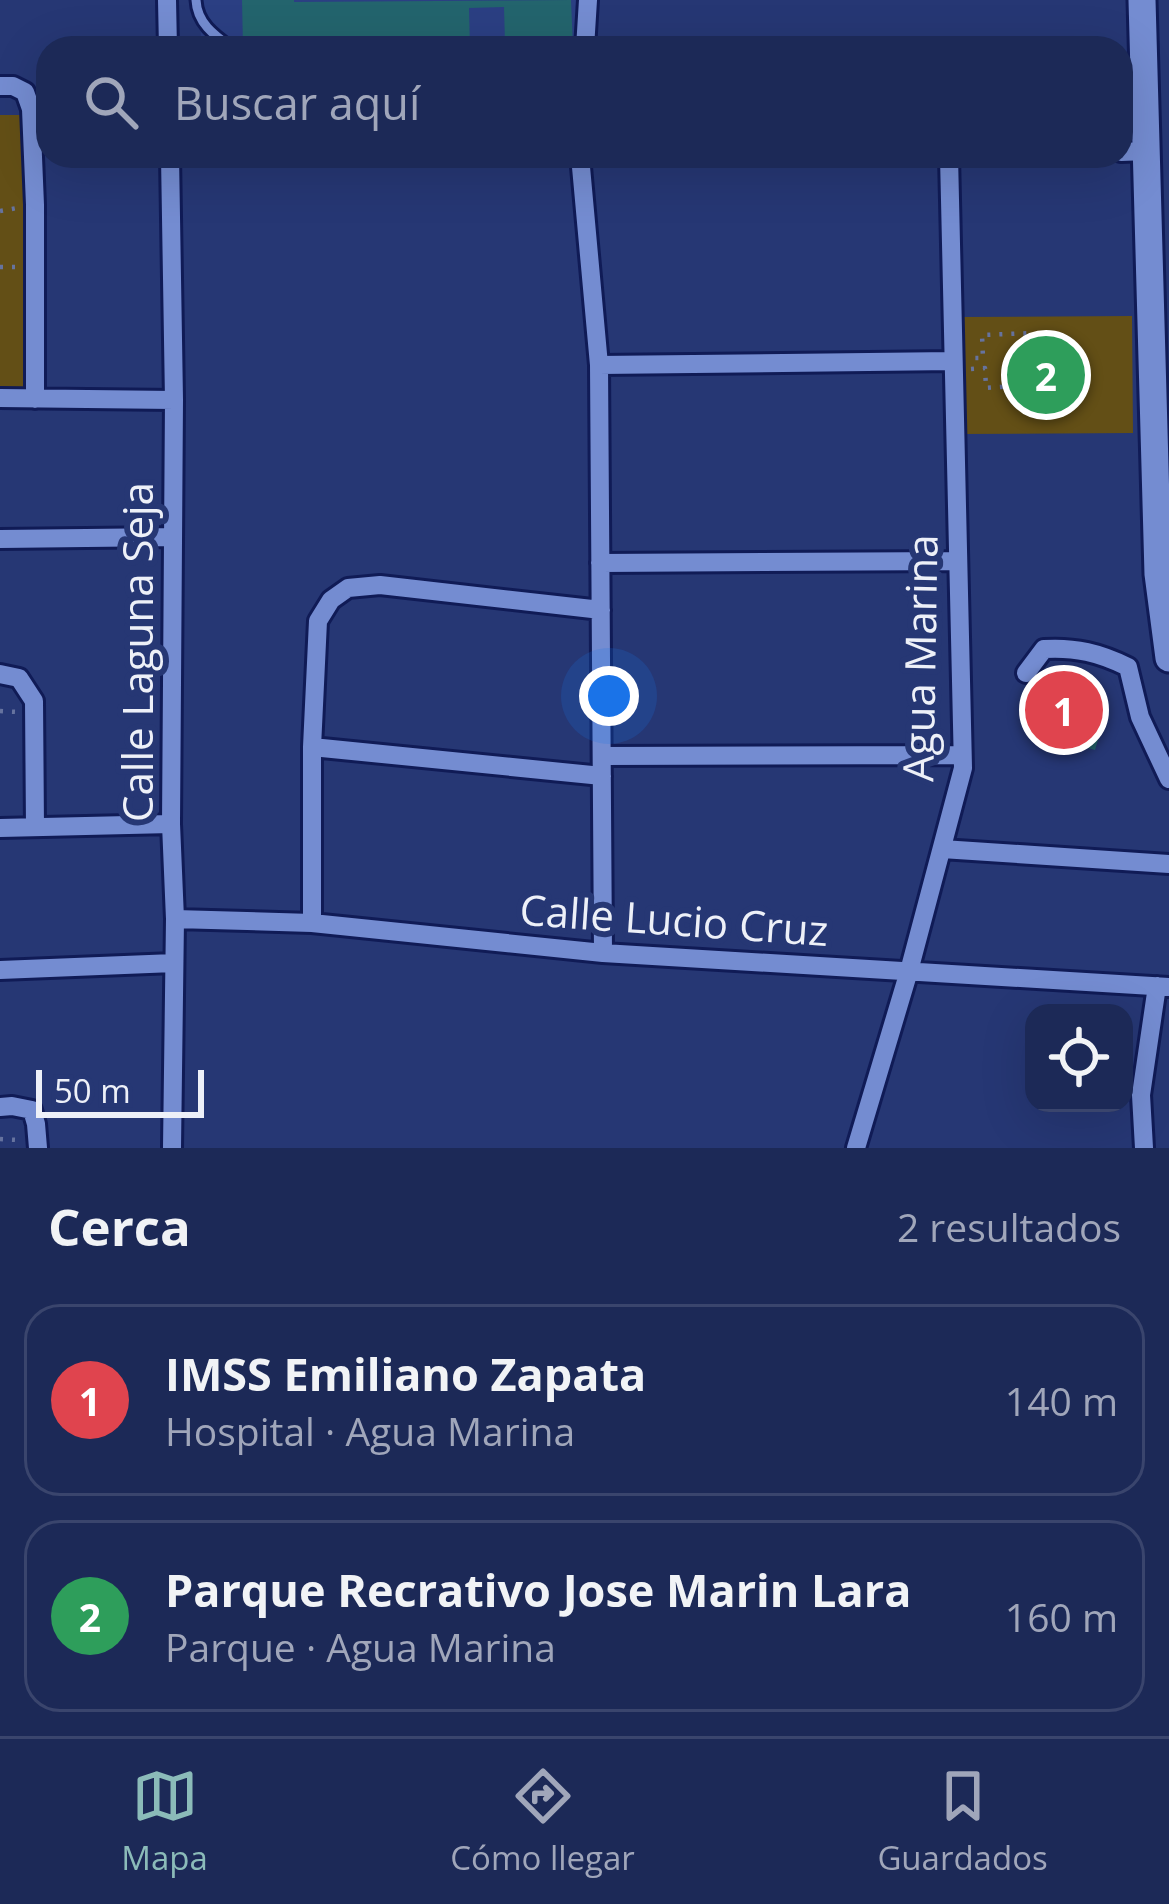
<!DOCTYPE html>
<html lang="es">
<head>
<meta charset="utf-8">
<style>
  body { margin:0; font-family:"Open Sans",sans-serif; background:#25315d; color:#f1f3f6 }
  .controls { position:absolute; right:36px; bottom:36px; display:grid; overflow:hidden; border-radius:24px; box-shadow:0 12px 48px #0002 }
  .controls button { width:108px; height:108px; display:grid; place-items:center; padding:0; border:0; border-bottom:3px solid #3a456d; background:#1c2957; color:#f1f3f6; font:60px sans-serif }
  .scale { position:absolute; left:36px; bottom:30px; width:168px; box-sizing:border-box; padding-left:12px; border:6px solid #edf0f8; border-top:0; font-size:33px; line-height:42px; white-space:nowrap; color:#edf0f8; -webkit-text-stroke:9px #263774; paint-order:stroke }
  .you { position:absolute; left:609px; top:696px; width:42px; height:42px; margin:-30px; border:9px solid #fff; border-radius:50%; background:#1a73e8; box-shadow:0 0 0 18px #1a73e833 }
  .badge { display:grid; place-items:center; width:78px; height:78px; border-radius:50%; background:#8bbbb9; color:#fff; font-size:39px; font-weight:700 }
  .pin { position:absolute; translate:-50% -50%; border:6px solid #fff; box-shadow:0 3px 12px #0006 }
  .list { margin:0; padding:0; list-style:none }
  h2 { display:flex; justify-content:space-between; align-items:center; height:156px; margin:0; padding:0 48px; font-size:51px }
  h2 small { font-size:39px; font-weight:400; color:#a0a6ba }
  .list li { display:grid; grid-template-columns:78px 1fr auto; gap:36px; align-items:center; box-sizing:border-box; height:192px; margin:0 24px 24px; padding:0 24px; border:3px solid #3a456d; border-radius:36px }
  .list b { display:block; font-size:45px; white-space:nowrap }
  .list p { margin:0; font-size:39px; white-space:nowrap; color:#a0a6ba }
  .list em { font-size:39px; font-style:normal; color:#a0a6ba }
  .icon { flex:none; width:66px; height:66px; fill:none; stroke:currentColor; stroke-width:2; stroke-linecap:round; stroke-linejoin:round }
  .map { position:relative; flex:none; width:1169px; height:1148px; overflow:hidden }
  .search { position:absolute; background:#1c2957; box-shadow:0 12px 48px #0002; left:36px; right:36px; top:36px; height:132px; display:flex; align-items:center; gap:30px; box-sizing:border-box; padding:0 42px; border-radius:36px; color:#a0a6ba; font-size:45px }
  .sheet { height:588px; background:#1c2957 }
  nav { display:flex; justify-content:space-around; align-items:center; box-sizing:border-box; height:168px; border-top:3px solid #3a456d; background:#1c2957; font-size:33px; color:#a0a6ba }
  nav a { display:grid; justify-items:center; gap:6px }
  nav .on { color:#8bbbb9 }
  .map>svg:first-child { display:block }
</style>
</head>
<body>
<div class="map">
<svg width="1169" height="1148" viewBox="0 0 1169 1148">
  <rect width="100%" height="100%" fill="#263774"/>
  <path fill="#2b3f83" d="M200 0H585L586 48H201Z"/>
  <path fill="#634f16" d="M0 115H38L42 387 0 394Z
    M1132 316 1133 433 961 434 960 317Z"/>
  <path fill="#23646d" d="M242 0H294V2L571 0 573 48H518V44H505L504 7 469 8 470 48H417V42L243 48Z
    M1060 672 1100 683 1091 716 1104 720 1095 750 1030 732 1039 701 1051 704Z"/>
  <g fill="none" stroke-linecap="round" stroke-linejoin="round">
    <g stroke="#101b56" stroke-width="15">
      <path id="lane" d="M196 0C197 23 214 35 232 48"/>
    </g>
    <g stroke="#101b56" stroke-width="24">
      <path id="street" d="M167 0 168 48
        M585 48 588 0
        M0 86H13L25 92 31 109 35 205V399
        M1121 152 1146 151
        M170 156 174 400 171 824 175 919 172 1148
        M580 156 599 365 603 953
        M599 365 953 361
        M0 398 174 400
        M0 539 172 537
        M600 563 958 561
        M1026 673 1044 649C1075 647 1100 653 1128 667L1140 717 1169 779
        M0 674 19 678 34 701 35 827
        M312 747 602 776
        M602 756 962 755
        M0 828 171 824
        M942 849 1169 864
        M175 919 312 923 603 953 1169 987
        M312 923V747L318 621 331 600 348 588 380 585 601 610
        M0 970 174 963
        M0 1107 12 1106 32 1110 36 1124 38 1148
        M856 1148 909 971 963 768 949 156
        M1144 1148 1141 1095 1157 986"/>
    </g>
    <g stroke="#101b56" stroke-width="33">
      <path id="secondary" d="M1142 0 1158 574 1169 658"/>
    </g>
    <path stroke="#66739f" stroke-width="4.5" stroke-dasharray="3 9" stroke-linecap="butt" d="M0 211 17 208
      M0 267H18
      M971 369 985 368 986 388 1037 384 1034 333 982 335 983 358H972
      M0 711 18 712
      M0 1139 18 1140"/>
    <use href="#lane" stroke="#748cd1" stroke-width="9"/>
    <use href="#street" stroke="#748cd1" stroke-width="18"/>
    <use href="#secondary" stroke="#748cd1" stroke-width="27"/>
  </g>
  <g text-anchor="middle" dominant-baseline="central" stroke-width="12" stroke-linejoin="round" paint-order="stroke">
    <g font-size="42" fill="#edf0f8" stroke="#263774">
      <text transform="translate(136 652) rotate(-90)">Calle Laguna Seja</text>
      <text transform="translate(919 658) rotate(-89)">Agua Marina</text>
      <text transform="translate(674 919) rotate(4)">Calle Lucio Cruz</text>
    </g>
  </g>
</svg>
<div class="controls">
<button><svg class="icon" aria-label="locate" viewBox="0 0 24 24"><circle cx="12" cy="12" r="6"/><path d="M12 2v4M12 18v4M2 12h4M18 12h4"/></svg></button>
</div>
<div class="scale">50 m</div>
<div class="you"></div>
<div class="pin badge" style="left:1064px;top:710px;background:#e0444e">1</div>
<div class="pin badge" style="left:1046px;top:375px;background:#2e9e5b">2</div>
<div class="search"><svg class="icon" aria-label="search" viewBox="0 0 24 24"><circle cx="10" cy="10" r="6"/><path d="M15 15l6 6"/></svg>Buscar aquí</div>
</div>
<section class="sheet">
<h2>Cerca<small>2 resultados</small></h2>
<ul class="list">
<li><span class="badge" style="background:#e0444e">1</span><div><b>IMSS Emiliano Zapata</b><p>Hospital · Agua Marina</p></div><em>140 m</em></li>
<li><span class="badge" style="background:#2e9e5b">2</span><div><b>Parque Recrativo Jose Marin Lara</b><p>Parque · Agua Marina</p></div><em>160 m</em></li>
</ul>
</section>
<nav>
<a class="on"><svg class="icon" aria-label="map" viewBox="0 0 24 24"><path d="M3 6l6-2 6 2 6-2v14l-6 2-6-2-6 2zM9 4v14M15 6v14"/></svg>Mapa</a>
<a><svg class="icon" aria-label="directions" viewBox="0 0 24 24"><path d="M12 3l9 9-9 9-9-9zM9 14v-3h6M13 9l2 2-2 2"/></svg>Cómo llegar</a>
<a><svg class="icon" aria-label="saved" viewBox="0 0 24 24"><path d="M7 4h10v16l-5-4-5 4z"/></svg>Guardados</a>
</nav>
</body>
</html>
